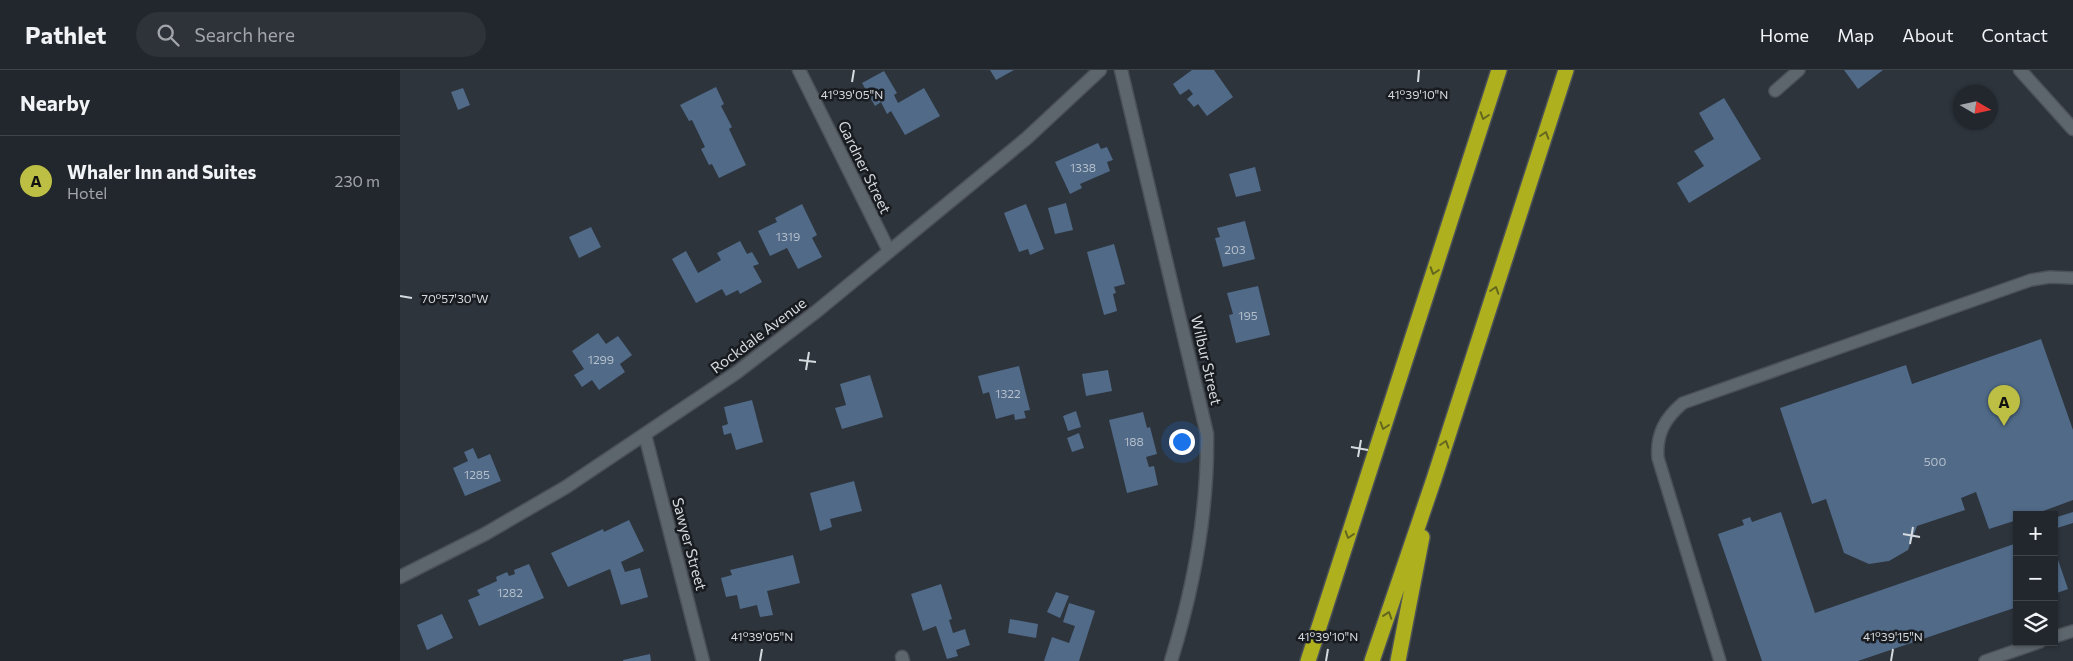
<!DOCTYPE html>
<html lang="en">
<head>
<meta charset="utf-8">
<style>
  body { margin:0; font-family:Commissioner,sans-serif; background:#2e3339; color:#f1f3f6 }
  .controls { position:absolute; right:15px; bottom:15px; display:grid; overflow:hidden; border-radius:0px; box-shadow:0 1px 4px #0004 }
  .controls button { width:45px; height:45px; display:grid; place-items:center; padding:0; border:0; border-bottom:1px solid #3f4449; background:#22272d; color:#f1f3f6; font:25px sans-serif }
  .compass { position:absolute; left:1553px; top:15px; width:45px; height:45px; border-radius:50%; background:#22272d; box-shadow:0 1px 4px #0004; rotate:99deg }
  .you { position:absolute; left:781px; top:371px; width:18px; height:18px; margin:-12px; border:4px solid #fff; border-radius:50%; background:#1a73e8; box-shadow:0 0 0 8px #1a73e833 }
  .badge { display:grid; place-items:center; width:32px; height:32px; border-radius:50%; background:#bcbf43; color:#111; font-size:16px; font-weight:700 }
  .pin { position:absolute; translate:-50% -41px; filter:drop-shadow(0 1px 2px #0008) }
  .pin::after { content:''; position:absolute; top:26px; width:18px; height:15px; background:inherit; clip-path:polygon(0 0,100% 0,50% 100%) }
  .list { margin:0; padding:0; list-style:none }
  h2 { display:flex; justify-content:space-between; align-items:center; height:65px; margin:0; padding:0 20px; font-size:21px }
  h2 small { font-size:16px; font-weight:400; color:#a2a5aa }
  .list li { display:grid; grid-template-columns:32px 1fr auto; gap:15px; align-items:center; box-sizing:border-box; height:90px; padding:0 20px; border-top:1px solid #3f4449 }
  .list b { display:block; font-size:19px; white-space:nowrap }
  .list p { margin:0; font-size:16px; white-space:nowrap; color:#a2a5aa }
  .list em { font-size:16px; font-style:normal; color:#a2a5aa }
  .icon { flex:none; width:28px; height:28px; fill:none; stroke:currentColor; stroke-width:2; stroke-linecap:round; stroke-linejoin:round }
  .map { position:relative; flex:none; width:1673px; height:591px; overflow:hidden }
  header { display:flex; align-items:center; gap:30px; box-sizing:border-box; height:70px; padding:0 25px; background:#22272d; border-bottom:1px solid #3f4449 }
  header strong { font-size:24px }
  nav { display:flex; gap:28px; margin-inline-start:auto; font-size:18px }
  .search { width:350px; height:45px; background:#2e3339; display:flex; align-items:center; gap:12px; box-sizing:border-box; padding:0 18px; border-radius:28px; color:#a2a5aa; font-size:19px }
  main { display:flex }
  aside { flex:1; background:#22272d }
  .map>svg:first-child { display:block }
</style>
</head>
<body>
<header>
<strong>Pathlet</strong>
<div class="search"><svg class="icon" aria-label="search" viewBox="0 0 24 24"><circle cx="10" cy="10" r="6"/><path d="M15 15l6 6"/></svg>Search here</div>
<nav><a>Home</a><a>Map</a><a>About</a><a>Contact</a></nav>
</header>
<main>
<aside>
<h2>Nearby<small></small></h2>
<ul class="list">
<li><span class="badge">A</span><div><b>Whaler Inn and Suites</b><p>Hotel</p></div><em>230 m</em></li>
</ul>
</aside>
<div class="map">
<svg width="1673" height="591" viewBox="0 0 1673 591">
  <rect width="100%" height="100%" fill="#2d343c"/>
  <path fill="#506a88" d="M590 0H614L596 10Z
    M792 0H814L833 27 807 46 798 34 794 37 787 29 793 24 789 19 780 25 773 14Z
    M1444 0H1483L1458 19Z
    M484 1 497 23 494 25 498 33 524 18 540 46 505 65 491 41 487 44 481 32 475 36 462 13Z
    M316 17 324 34 321 36 332 57 329 59 346 95 319 108 312 94 309 95 301 79 305 77 292 50 289 51 280 35Z
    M63 18 70 35 58 40 51 22Z
    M1324 28 1361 89 1289 133 1277 113 1304 96 1294 81 1314 69 1299 43Z
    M698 73 701 79 707 77 713 90 707 92 710 101 680 114 682 118 670 124 655 92Z
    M855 97 861 121 836 127 829 104Z
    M666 133 673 160 655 164 648 138Z
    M402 134 417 165 412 168 422 187 398 199 387 178 370 186 358 161 377 152 375 148Z
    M626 134 644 179 630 185 628 179 619 182 604 143Z
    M845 151 855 189 823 197 815 168 820 167 817 158Z
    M191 157 201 177 179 188 169 167Z
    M340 171 347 184 352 182 359 194 353 196 362 212 340 224 338 220 326 226 322 219 296 233 272 189 286 181 298 203 321 190 317 183Z
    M714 174 725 214 714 217 716 223 713 224 717 241 704 245 687 182Z
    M858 216 870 265 836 273 829 245 833 244 827 223Z
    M198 263 206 274 218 266 232 285 220 294 225 302 199 320 192 310 182 317 174 305 184 299 172 281Z
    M1641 269 1673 360V430L1638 443V445H1617V450L1589 459 1576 422 1561 428 1565 440 1517 456 1508 480 1489 491 1469 494 1444 483 1426 429 1412 434 1380 338 1506 295 1512 314Z
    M619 296 630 340 624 341 626 348 615 350 614 344 596 349 589 322 583 324 578 306Z
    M708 300 712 321 686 326 682 304Z
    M470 305 483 347 442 359 435 338 446 335 440 314Z
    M352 330 363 372 336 380 331 363 324 365 322 356 328 354 324 337Z
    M676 341 681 357 668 361 663 346Z
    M743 342 747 358 750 357 757 384 746 387 749 397 754 396 758 415 727 423 709 350Z
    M679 363 684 378 672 382 667 368Z
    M73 378 78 389 90 384 101 411 65 426 53 398 68 391 64 382Z
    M454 411 462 441 430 449 432 457 420 461 410 423Z
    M1381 442 1415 543 1617 473V537L1458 591H1362L1318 464 1344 455 1342 450 1350 447 1352 452Z
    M1673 442V453L1654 459V448Z
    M229 450 244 481 221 492 225 502 240 498 248 527 221 535 210 499 168 517 151 483 203 459 204 462Z
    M1654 478 1668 519 1654 524Z
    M393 485 400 513 367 521 373 545 360 547 357 535 340 539 337 525 326 527 321 508 332 505 330 500Z
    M129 494 144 528 79 556 68 530 80 525 77 520 97 511 96 507 107 502 109 506 115 504 114 500Z
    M541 514 552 549 549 550 553 563 565 559 570 575 556 580 558 586 547 589 536 556 523 561 511 524Z
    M656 522 669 526 660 548 647 542Z
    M669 533 695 541 679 591H644L652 567 669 573 675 556 663 552Z
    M42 544 53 568 27 580 17 555Z
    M610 549 638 554 636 568 608 563Z
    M250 584 251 591H223V590Z"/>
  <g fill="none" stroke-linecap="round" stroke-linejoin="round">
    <g stroke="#4c5158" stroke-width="14">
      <path id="lane" d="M1375 21 1399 0
        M1654 567 1673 561
        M1320 591 1258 388C1256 364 1265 348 1283 333L1631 210 1650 207 1673 208
        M1585 591 1640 572"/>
    </g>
    <g stroke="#4c5158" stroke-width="15">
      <path id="street" d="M399 0 489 181
        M721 0 807 364C808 441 794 517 771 591
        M245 365 303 591
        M502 587 503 591"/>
    </g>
    <g stroke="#4c5158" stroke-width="15">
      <path id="secondary" d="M1620 0 1673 59
        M0 507 85 464 166 417 336 303 417 241 627 68 700 0"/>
    </g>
    <g stroke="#4c5158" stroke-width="18">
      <path id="highway" d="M908 591 1099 0
        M972 591 1034 409 1166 0
        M998 591 1022 467"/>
    </g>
    <use href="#lane" stroke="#5d656d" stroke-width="11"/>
    <use href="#street" stroke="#5d656d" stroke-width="12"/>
    <use href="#secondary" stroke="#5d656d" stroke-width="12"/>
    <use href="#highway" stroke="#aeb01e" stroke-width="15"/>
  </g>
  <defs><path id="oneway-chevron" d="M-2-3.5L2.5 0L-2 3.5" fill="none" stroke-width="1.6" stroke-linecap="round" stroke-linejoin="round" transform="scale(1.25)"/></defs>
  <g stroke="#63661e">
    <use href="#oneway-chevron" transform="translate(1084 46) rotate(108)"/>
    <use href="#oneway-chevron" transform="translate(1145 65) rotate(-72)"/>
    <use href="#oneway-chevron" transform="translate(1034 201) rotate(108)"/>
    <use href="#oneway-chevron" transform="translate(1095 220) rotate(-72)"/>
    <use href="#oneway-chevron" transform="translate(984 356) rotate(108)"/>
    <use href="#oneway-chevron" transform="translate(1045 374) rotate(-72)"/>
    <use href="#oneway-chevron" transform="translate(949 465) rotate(108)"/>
    <use href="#oneway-chevron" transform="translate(988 545) rotate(-71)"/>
  </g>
  <path fill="none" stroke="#d6dbe0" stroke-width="2" d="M452 12 454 0M1018 12 1019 0M0 226 12 228M399 290 416 292M406 300 409 282M951 377 968 380M958 387 961 370M1503 464 1520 467M1510 474 1513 457M360 591 362 579M926 591 928 579M1491 591 1493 579"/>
  <g text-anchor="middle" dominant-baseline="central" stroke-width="5" stroke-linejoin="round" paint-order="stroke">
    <g font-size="12" fill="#b4bfca">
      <text x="683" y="97">1338</text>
      <text x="388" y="166">1319</text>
      <text x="835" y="179">203</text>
      <text x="848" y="245">195</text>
      <text x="201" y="289">1299</text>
      <text x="608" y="323">1322</text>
      <text x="734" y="371">188</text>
      <text x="1535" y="391">500</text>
      <text x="77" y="404">1285</text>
      <text x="110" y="522">1282</text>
    </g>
    <g font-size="15" fill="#d6dbe0" stroke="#181b1f">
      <text transform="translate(465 97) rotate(64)">Gardner Street</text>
      <text transform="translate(358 265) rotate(-37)">Rockdale Avenue</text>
      <text transform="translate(807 290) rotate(77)">Wilbur Street</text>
      <text transform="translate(290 474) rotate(75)">Sawyer Street</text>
    </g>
  </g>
  <g font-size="12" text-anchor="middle" fill="#d6dbe0" stroke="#181b1f" stroke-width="5" stroke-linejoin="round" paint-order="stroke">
    <text x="1018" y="29">41°39'10"N</text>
    <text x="452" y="29">41°39'05"N</text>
    <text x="55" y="233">70°57'30"W</text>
    <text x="362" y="571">41°39'05"N</text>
    <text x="928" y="571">41°39'10"N</text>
    <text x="1493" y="571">41°39'15"N</text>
  </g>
</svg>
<div class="controls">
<button>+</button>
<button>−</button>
<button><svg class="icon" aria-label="layers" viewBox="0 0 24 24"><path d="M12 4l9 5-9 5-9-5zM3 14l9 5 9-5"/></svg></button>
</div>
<svg class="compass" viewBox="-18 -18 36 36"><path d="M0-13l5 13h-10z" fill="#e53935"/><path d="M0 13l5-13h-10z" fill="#a2a5aa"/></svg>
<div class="you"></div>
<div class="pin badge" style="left:1604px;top:356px">A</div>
</div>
</main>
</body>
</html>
